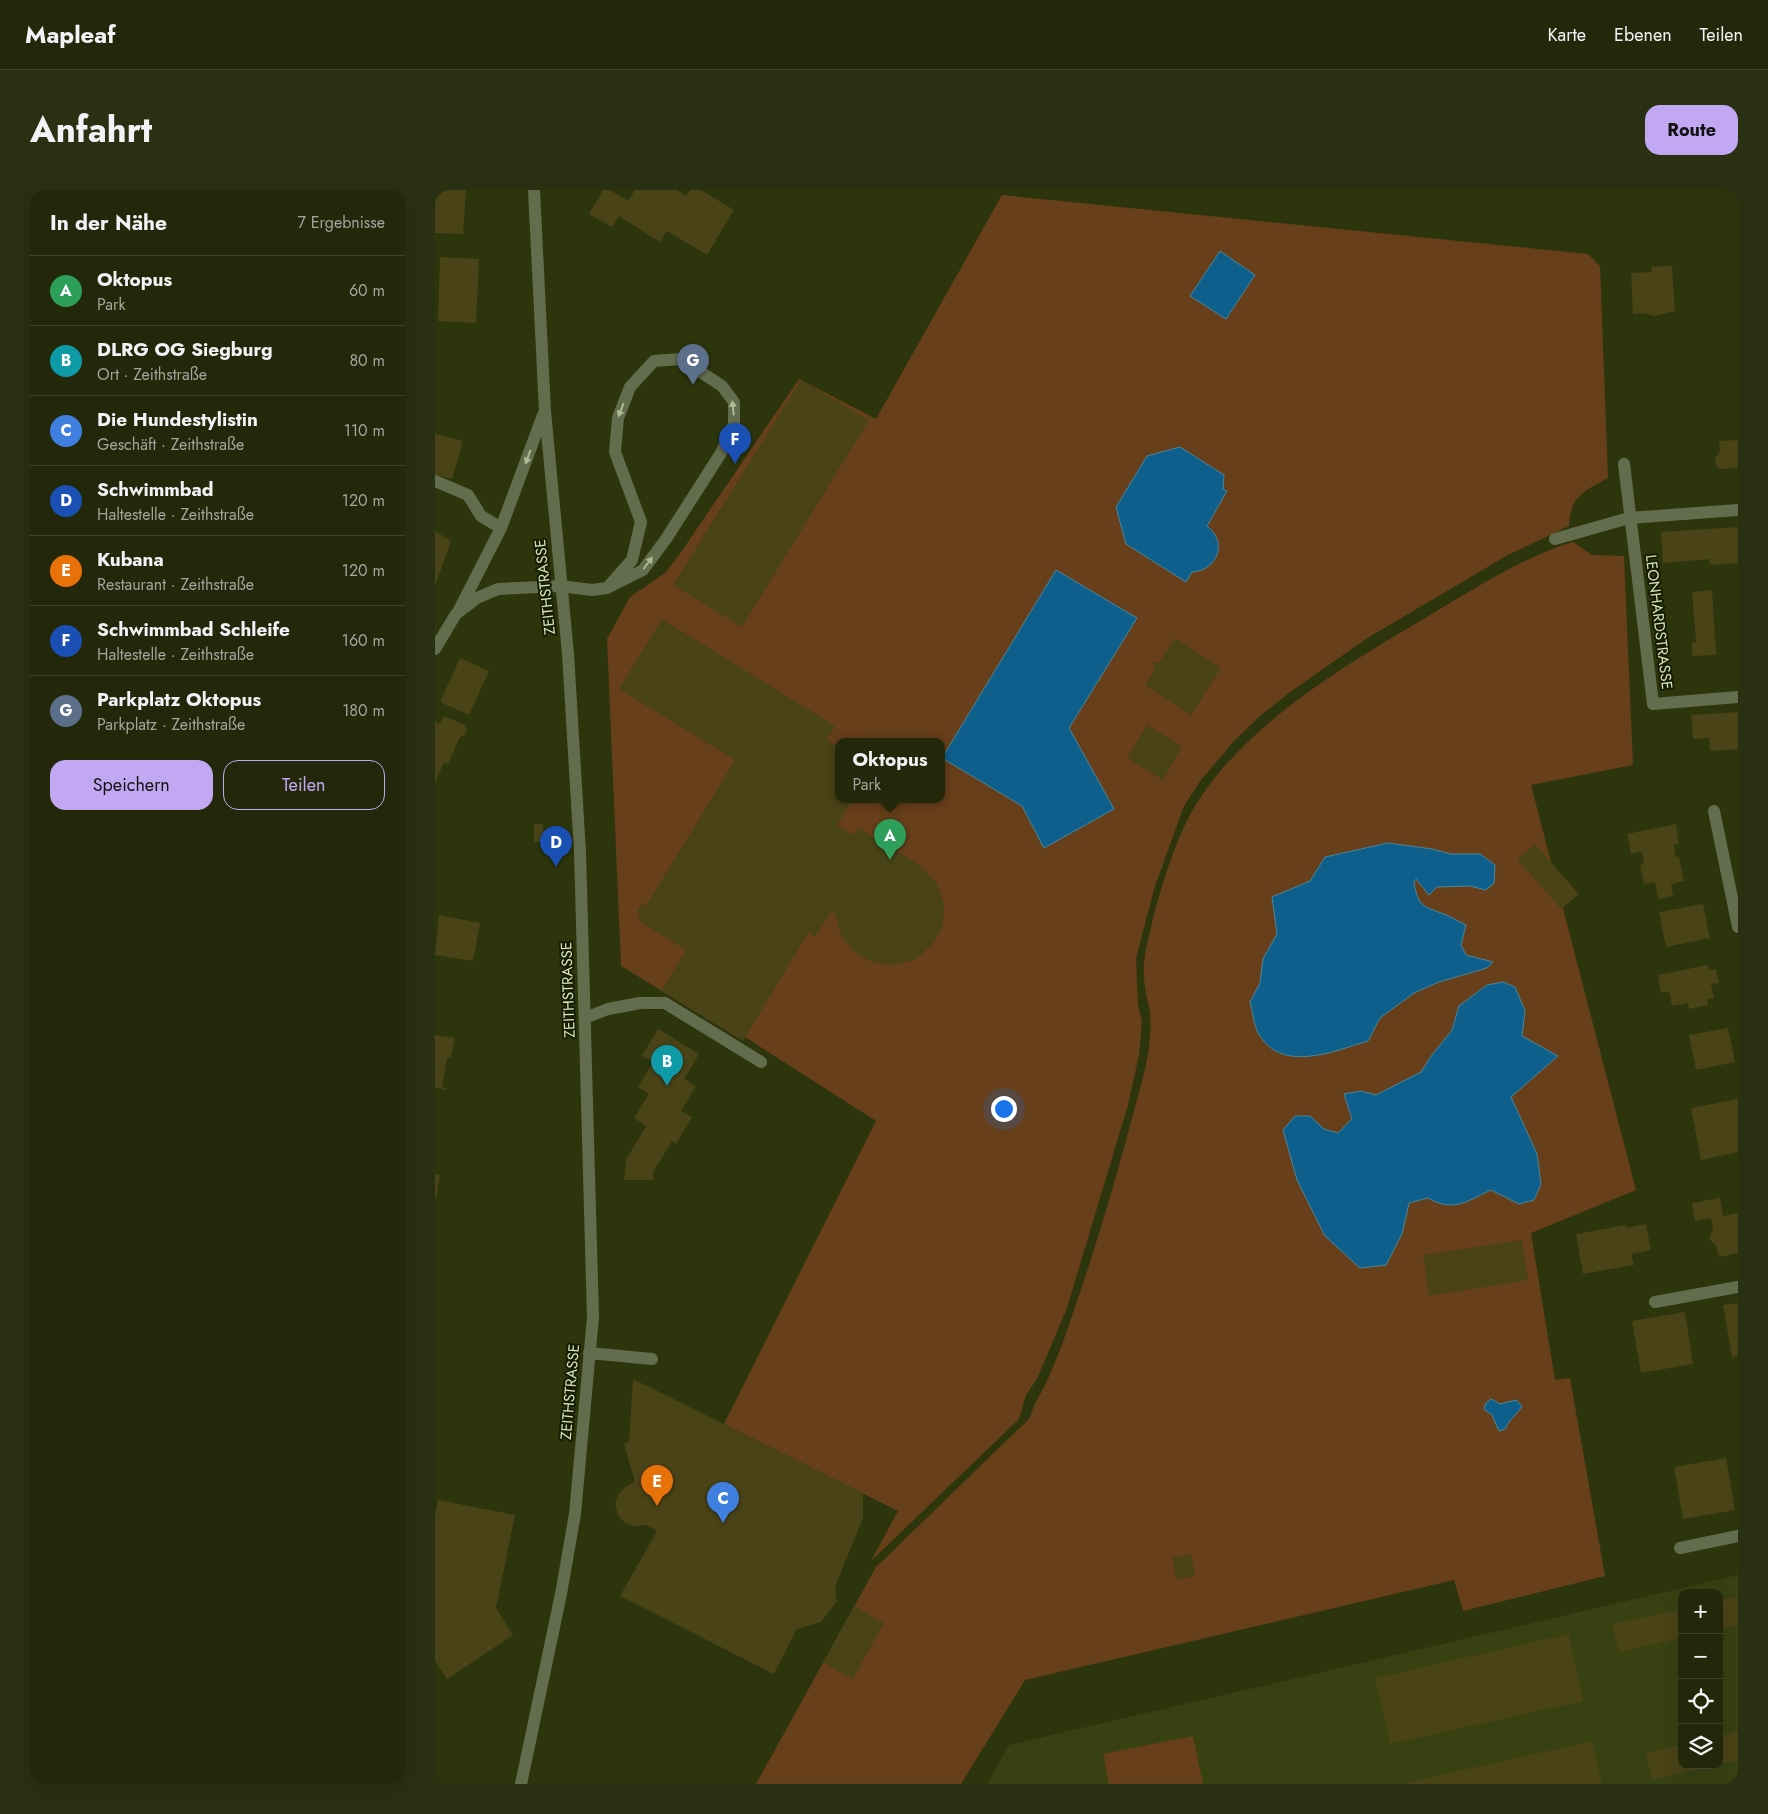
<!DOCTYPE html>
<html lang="de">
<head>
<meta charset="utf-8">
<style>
  body { margin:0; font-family:Jost,sans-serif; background:#2a3012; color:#f1f3f6 }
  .controls { position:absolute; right:15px; bottom:15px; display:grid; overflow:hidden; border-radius:10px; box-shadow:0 5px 20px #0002 }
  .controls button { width:45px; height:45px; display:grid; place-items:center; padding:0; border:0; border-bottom:1px solid #3f442a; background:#222809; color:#f1f3f6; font:25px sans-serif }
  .you { position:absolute; left:568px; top:918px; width:18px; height:18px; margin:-12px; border:4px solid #fff; border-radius:50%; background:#1a73e8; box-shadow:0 0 0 8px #1a73e833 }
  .badge { display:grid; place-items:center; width:32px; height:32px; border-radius:50%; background:#c2a8f2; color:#fff; font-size:16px; font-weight:700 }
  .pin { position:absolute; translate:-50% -41px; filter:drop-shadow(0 1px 2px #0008) }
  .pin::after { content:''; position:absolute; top:26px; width:18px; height:15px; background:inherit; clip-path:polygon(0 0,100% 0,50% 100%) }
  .popup { position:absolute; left:400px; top:548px; width:110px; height:65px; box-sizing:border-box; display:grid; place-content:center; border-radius:10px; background:#222809; filter:drop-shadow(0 1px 4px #0005); font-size:16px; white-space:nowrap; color:#a2a69c }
  .popup b { font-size:19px; color:#f1f3f6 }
  .popup::after { content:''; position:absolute; left:50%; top:100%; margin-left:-10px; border:10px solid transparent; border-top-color:#222809 }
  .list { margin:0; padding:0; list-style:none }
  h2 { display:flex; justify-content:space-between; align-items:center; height:65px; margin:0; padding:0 20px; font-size:21px }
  h2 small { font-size:16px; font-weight:400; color:#a2a69c }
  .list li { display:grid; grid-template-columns:32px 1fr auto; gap:15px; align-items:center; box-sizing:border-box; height:70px; padding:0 20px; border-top:1px solid #3f442a }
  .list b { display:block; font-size:19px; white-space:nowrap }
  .list p { margin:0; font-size:16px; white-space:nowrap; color:#a2a69c }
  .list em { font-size:16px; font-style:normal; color:#a2a69c }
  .actions { display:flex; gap:10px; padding:15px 20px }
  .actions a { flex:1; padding:11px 0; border:1px solid #c2a8f2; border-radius:15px; text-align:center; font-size:18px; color:#c2a8f2 }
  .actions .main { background:#c2a8f2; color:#111 }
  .icon { flex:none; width:28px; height:28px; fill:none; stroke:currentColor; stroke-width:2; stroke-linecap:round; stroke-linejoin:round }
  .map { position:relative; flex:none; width:1303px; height:1594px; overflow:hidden; border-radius:15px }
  header { display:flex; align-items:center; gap:30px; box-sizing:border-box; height:70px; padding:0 25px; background:#222809; border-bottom:1px solid #3f442a }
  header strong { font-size:24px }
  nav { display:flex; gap:28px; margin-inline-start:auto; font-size:18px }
  .intro { display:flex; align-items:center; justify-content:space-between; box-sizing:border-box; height:120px; padding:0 30px }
  h1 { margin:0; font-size:35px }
  .button { padding:12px 22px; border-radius:15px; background:#c2a8f2; color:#111; font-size:18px; font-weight:700 }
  main { display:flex; gap:30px; padding:0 30px }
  aside { flex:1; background:#222809; border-radius:15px; box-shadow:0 5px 20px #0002 }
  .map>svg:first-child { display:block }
</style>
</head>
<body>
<header>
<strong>Mapleaf</strong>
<nav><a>Karte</a><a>Ebenen</a><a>Teilen</a></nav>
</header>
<div class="intro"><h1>Anfahrt</h1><a class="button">Route</a></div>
<main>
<aside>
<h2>In der Nähe<small>7 Ergebnisse</small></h2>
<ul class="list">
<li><span class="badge" style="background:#2e9e5b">A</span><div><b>Oktopus</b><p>Park</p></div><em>60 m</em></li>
<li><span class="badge" style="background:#0f9aa8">B</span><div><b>DLRG OG Siegburg</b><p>Ort · Zeithstraße</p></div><em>80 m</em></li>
<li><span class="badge" style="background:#3f7fe0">C</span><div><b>Die Hundestylistin</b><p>Geschäft · Zeithstraße</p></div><em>110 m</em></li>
<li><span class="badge" style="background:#1a4fb4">D</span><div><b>Schwimmbad</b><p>Haltestelle · Zeithstraße</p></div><em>120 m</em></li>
<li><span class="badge" style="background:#e8710a">E</span><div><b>Kubana</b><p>Restaurant · Zeithstraße</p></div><em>120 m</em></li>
<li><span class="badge" style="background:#1a4fb4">F</span><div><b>Schwimmbad Schleife</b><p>Haltestelle · Zeithstraße</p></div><em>160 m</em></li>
<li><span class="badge" style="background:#5c6f8a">G</span><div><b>Parkplatz Oktopus</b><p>Parkplatz · Zeithstraße</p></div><em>180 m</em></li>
</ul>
<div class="actions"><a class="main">Speichern</a><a>Teilen</a></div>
</aside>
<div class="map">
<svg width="1303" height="1594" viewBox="0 0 1303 1594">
  <rect width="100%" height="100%" fill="#2d350c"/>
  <path fill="#374112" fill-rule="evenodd" d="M1303 1385V1594H552L574 1555ZM1247 1403H1284V1575H1247Z"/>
  <path fill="#673f1a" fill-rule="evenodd" d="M567 5 1153 64 1165 76 1173 288C1148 302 1136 305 1134 336L1073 365 934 447 858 500 825 526 800 550 766 590 749 616 720 696 701 768 703 814 707 831 704 865 693 915 632 1118 602 1189 591 1205 584 1229 436 1371 463 1321 289 1234 441 931 310 847 308 850 186 776 172 449 195 407 230 383 244 365 364 189 441 229ZM404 551H506V609H404Z
    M1138 352 1157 365 1189 366 1198 575 1096 595 1201 1000 1096 1043 1120 1190 1135 1188 1170 1386 1028 1421 1019 1390 590 1490 526 1594H321L441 1377 595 1228C599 1212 605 1206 611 1193 622 1170 631 1144 639 1120 662 1054 682 985 700 917 708 888 718 855 715 824 714 815 711 806 710 797 707 778 710 760 715 742 722 710 732 677 745 646 785 548 904 479 990 428 1038 400 1085 368 1138 352Z
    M758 1546 768 1594H674L668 1564Z"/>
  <path fill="#0e5f8b" stroke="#4a869a" d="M785 61 820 85 791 129 755 106Z
    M745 257 789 285 788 299 792 301 772 336C793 352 783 380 757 382L751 392 691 354 681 317 712 266Z
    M621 380 702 428 634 538 679 619 609 658 587 616 507 568Z
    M953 653 997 659 1016 664H1045L1060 675 1059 693 1051 700 1035 696 1002 697 994 705 981 689 979 692C983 717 988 716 1009 724 1017 727 1024 732 1031 735L1026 755 1031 765 1058 772 1052 778 1004 792 979 803 945 828 933 851C899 861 849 883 825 846 819 838 818 822 815 812L825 793 828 769 842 744 837 707 875 691 890 667Z
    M1068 792 1080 797 1090 821 1087 846 1123 866 1076 907 1102 964 1106 994 1099 1010 1084 1014 1056 1000C1032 1011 1019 1023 993 1008L974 1013 967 1044 951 1075 925 1078 890 1046 862 990 848 940 860 926H875L889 939 903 943 917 929 909 904 926 901 941 905 986 882 997 865 1017 840 1024 816 1052 795Z
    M1056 1209 1065 1214 1081 1210 1087 1216C1082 1225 1075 1228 1070 1239L1064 1241 1057 1225 1049 1219 1051 1213Z"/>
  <path fill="#4a4317" d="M0 0H31L28 44 0 43Z
    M168 0H175L193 11 200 0H242L251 6 255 0H266L299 20 272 65 232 41 225 52 184 26 177 37 154 24Z
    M5 67 44 69 41 133 3 131Z
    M1237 76 1240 121 1219 126 1208 123 1198 124 1196 83 1217 82 1216 77Z
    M366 190 434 230 307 437 238 395Z
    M0 244 28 251 17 289 0 285Z
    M1303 250V278L1285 279 1281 276 1280 269 1285 261 1284 251Z
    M1303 337V373L1275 375 1274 369 1228 373 1226 342Z
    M0 341 16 351 0 396Z
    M1277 400 1281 465 1257 466V453L1261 452 1257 402Z
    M227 429 400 536 392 550 404 558V609H418L402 635 419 645 423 638 486 676 501 692 509 713 508 735 498 754 481 769 461 775 439 773 419 762 406 745 400 724 397 721 380 747 373 743 308 851 226 801 251 760 202 730 206 724 202 722 206 714 211 716 300 570 184 499Z
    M740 448 786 478 756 525 710 495 721 478 717 476 720 471 724 473Z
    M25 468 54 481 34 525 5 512Z
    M1303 522V559L1275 561 1274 548 1258 549 1256 525Z
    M9 526 30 535 32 540 29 546 25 547 13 574 9 572 0 593V532L5 534Z
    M712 535 747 556 728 590 692 568Z
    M99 634H108L109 652H99Z
    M1241 634 1244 654 1239 655 1241 667H1244L1249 691 1236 694 1238 706 1223 709 1220 692 1209 694 1205 675 1209 674 1207 661 1196 664 1192 644Z
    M1100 654 1144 704 1126 719 1082 669Z
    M1268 714 1275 748 1231 757 1224 722Z
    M4 725 45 733 38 771 0 765Z
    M1273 775 1274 780 1281 779 1284 793 1276 794 1279 808 1272 809 1273 815 1254 819 1253 813 1237 816 1234 801 1226 803 1223 785Z
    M1293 838 1300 872 1261 880 1254 845Z
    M223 839 264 864 249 889 261 896 246 921 257 927 241 954 237 951 218 982 219 990H189L191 970 211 936 199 928 214 904 203 897 218 872 207 866Z
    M0 845 20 848 16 868H12L7 897 11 898V900L0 898Z
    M1303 909V962L1266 970 1256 918Z
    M0 984 5 985 1 1008H0Z
    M1285 1008 1288 1026 1303 1023V1063L1284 1067 1281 1055 1274 1049 1278 1040 1276 1028 1260 1031 1257 1013Z
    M1211 1034 1216 1060 1196 1064 1199 1075 1148 1084 1141 1044 1191 1035V1038Z
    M1087 1050 1093 1090 994 1106 988 1065Z
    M1303 1113V1166L1297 1167 1288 1115Z
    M1250 1122 1258 1174 1206 1183 1197 1131Z
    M198 1189 428 1303V1328L400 1397 402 1411 386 1432 362 1439 339 1484 185 1406 222 1341 211 1335 198 1336 189 1332 183 1325 180 1314 183 1305 190 1297 200 1292 189 1254 194 1251Z
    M1291 1268 1300 1320 1248 1329 1239 1277Z
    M3 1310 80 1325 61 1418 78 1445 12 1489 0 1471V1326Z
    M756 1364 760 1386 741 1390 737 1368Z
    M1303 1406V1435L1284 1439V1410Z
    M419 1416 449 1433 418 1489 388 1473Z
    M1247 1419V1448L1184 1462 1177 1434Z
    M1134 1444 1148 1511 955 1554 940 1488Z
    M1303 1541V1570L1284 1574V1546Z
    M1157 1551 1167 1594H969V1593Z
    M1247 1554V1575L1277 1576 1217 1590 1211 1563Z"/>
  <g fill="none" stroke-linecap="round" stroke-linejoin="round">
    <path stroke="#646c4e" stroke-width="12" d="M1189 274 1218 514 1303 507
      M0 291 33 305 46 326 66 338
      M1120 349 1194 328 1303 320
      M24 420 66 338 108 225
      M0 459 21 424 42 408 63 399 125 396 157 400 172 398 208 380 231 349 286 263 299 234V212L287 196 246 169 219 171 195 197 183 228 180 262 206 332 197 370 172 398
      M1279 621 1303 737
      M150 828 173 819 205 813H230L326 872
      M1220 1112 1303 1097
      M154 1163 217 1169
      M1245 1358 1303 1346
      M86 1594 126 1404 140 1324 158 1127 145 662 133 464 110 221 99 0"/>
  </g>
  <defs><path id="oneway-solid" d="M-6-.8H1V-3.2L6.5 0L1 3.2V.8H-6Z" transform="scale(1.25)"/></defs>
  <g fill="#afb996">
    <use href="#oneway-solid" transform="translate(298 218) rotate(-96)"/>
    <use href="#oneway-solid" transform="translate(186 220) rotate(111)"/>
    <use href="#oneway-solid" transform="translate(93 267) rotate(110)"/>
    <use href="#oneway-solid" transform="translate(213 373) rotate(-53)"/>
  </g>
  <g text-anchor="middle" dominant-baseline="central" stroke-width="4" stroke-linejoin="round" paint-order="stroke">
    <g font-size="15" fill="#d7e2bc" stroke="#161c00">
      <text transform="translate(110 397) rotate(-96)">ZEITHSTRASSE</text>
      <text transform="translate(1224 432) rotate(83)">LEONHARDSTRASSE</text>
      <text transform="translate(133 800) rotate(-92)">ZEITHSTRASSE</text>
      <text transform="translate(135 1202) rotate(-85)">ZEITHSTRASSE</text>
    </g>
  </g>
</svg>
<div class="controls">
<button>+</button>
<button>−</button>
<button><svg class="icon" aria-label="locate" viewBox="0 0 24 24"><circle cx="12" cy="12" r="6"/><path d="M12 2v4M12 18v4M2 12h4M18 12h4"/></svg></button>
<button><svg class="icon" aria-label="layers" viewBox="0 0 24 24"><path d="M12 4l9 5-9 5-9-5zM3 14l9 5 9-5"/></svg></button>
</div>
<div class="you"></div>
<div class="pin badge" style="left:455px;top:670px;background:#2e9e5b">A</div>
<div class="popup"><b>Oktopus</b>Park</div>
<div class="pin badge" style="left:232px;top:896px;background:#0f9aa8">B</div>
<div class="pin badge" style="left:288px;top:1333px;background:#3f7fe0">C</div>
<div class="pin badge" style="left:121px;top:677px;background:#1a4fb4">D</div>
<div class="pin badge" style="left:222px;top:1316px;background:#e8710a">E</div>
<div class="pin badge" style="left:300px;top:274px;background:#1a4fb4">F</div>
<div class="pin badge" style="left:258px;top:195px;background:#5c6f8a">G</div>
</div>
</main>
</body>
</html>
